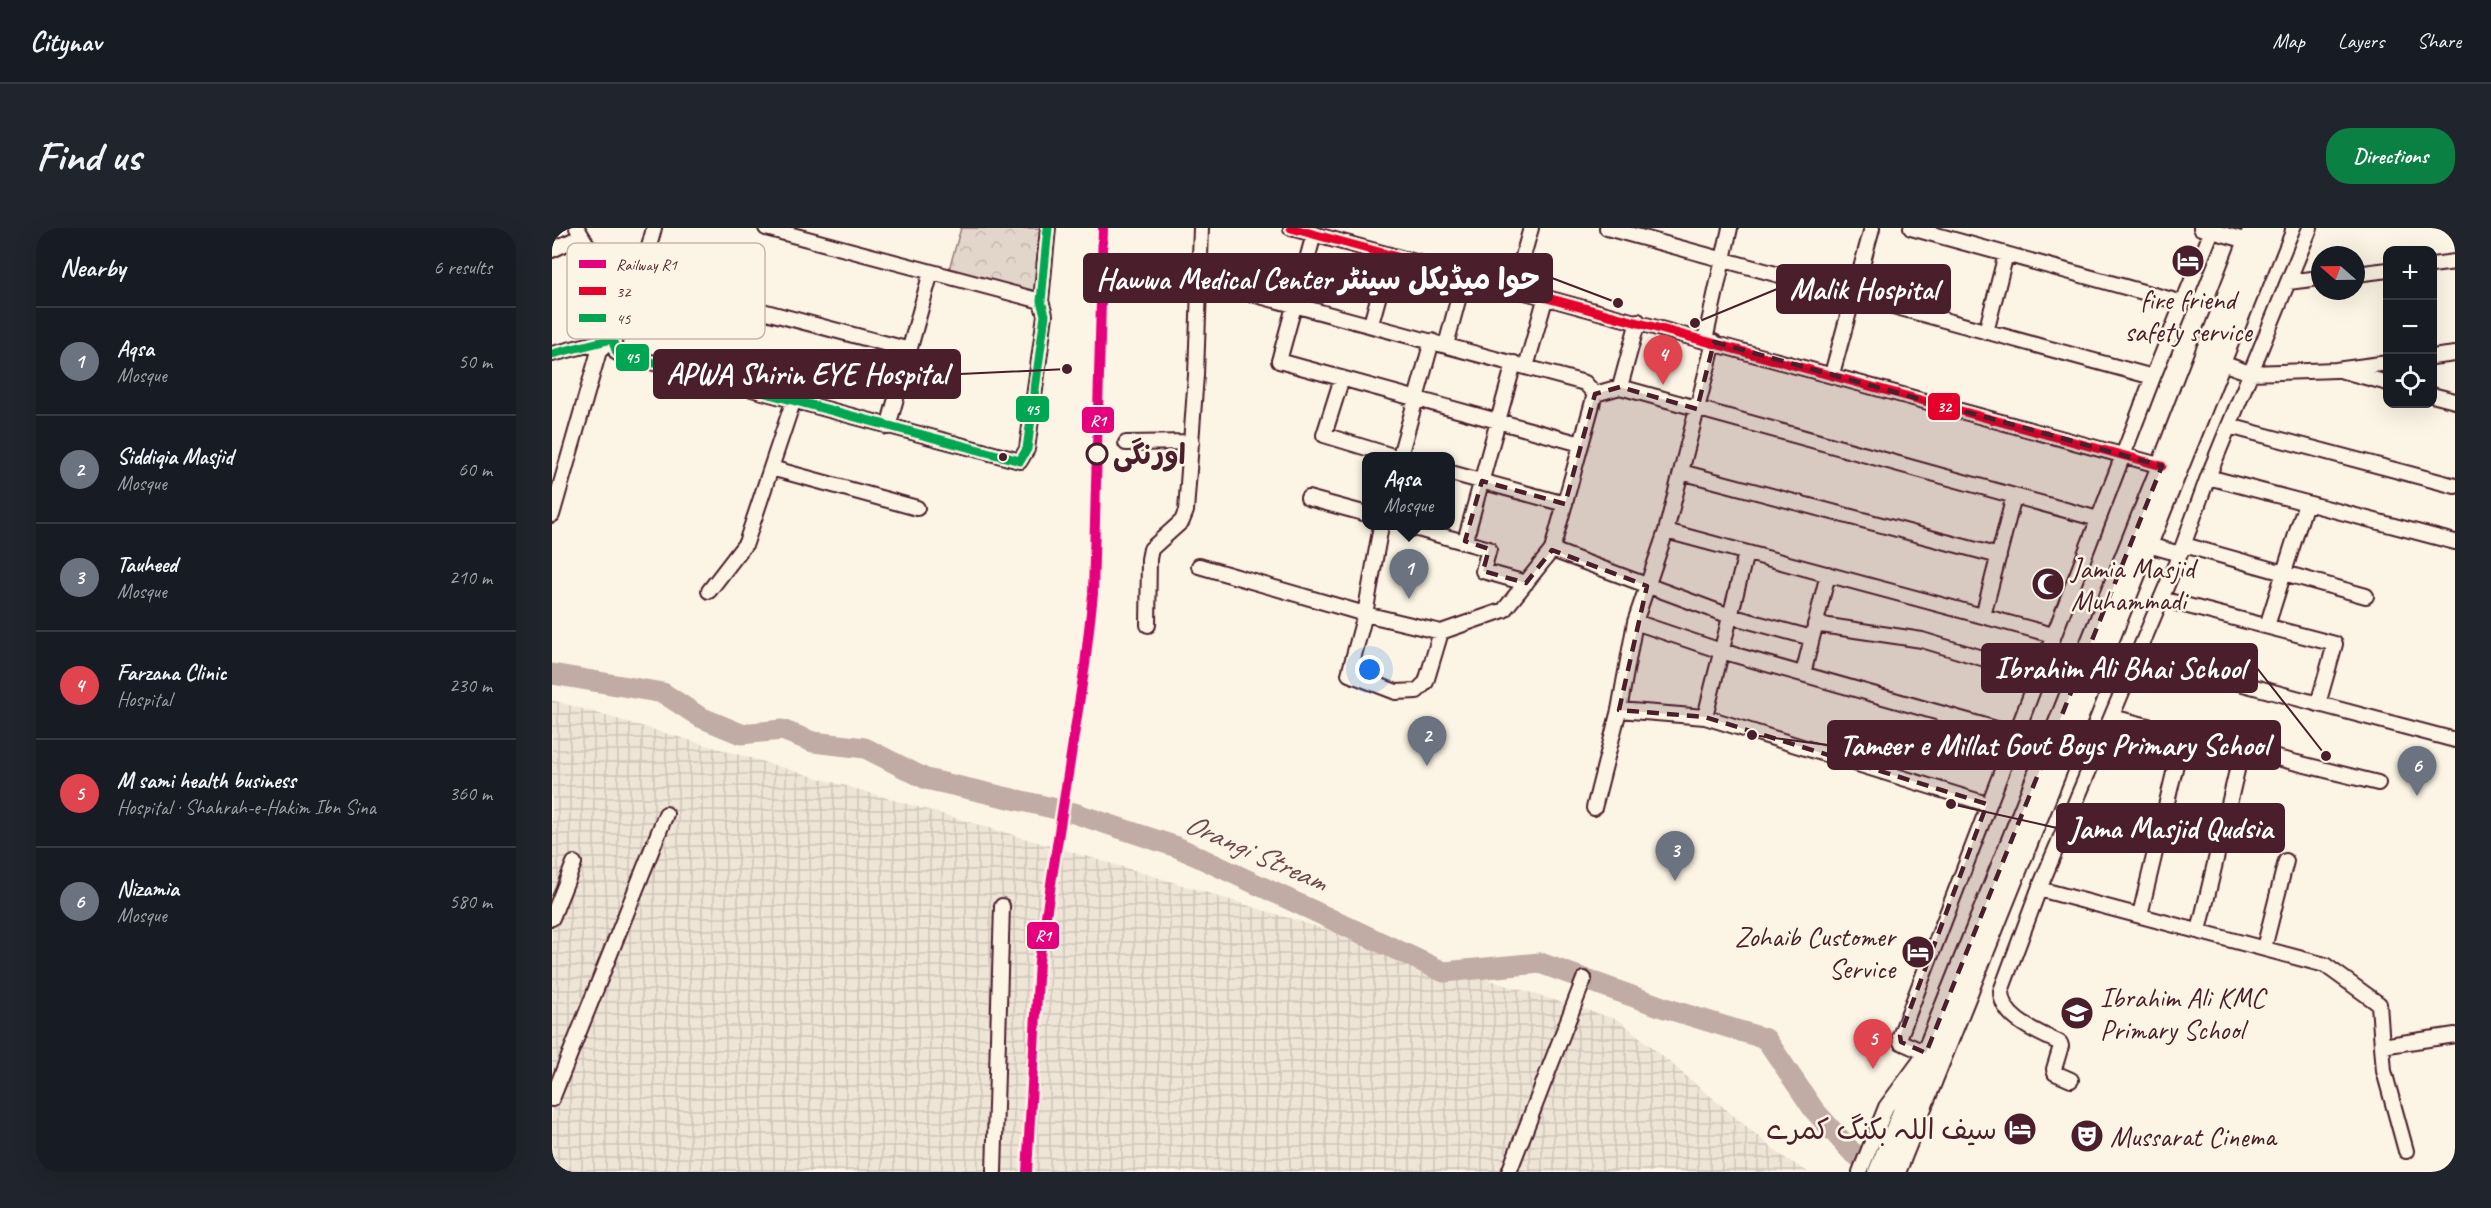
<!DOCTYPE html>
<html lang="en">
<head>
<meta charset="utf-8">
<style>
  body { margin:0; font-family:Caveat,"Playpen Sans Arabic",sans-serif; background:#20242c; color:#f1f3f6 }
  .controls { position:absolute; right:18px; top:18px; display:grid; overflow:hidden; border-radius:12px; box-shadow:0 6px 24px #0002 }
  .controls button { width:54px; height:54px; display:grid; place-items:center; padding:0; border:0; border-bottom:2px solid #363941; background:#171b24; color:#f1f3f6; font:30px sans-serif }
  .compass { position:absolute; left:1759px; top:18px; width:54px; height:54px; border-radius:50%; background:#171b24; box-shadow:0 6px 24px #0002; rotate:290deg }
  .you { position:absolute; left:818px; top:442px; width:21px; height:21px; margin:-15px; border:4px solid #fff; border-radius:50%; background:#1a73e8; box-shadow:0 0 0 9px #1a73e833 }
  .badge { display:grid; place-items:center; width:39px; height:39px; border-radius:50%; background:#0b8043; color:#fff; font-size:20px; font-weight:700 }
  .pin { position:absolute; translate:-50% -50px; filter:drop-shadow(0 2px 3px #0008) }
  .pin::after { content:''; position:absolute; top:32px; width:21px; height:18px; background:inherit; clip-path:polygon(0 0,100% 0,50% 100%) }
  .popup { position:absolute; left:810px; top:224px; width:93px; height:78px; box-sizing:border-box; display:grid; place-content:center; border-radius:12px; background:#171b24; filter:drop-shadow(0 2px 4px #0005); font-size:20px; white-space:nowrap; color:#9ea1a6 }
  .popup b { font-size:22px; color:#f1f3f6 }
  .popup::after { content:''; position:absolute; left:50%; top:100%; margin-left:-12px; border:12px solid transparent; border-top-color:#171b24 }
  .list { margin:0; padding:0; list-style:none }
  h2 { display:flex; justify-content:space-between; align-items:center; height:78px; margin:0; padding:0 24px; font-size:26px }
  h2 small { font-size:20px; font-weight:400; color:#9ea1a6 }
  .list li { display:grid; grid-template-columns:39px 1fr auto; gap:18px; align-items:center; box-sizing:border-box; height:108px; padding:0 24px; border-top:2px solid #363941 }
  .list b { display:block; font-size:22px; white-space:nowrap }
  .list p { margin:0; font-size:20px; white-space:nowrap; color:#9ea1a6 }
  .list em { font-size:20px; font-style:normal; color:#9ea1a6 }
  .icon { flex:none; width:33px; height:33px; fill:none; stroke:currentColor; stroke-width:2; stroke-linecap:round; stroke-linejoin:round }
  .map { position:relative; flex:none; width:1903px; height:944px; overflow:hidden; border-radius:24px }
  header { display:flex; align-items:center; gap:36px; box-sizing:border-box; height:84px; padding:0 30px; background:#171b24; border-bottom:2px solid #363941 }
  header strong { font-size:28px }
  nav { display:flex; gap:33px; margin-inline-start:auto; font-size:21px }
  .intro { display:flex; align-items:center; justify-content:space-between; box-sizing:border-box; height:144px; padding:0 36px }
  h1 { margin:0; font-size:42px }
  .button { padding:15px 27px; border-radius:24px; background:#0b8043; color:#fff; font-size:21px; font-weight:700 }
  main { display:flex; gap:36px; padding:0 36px }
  aside { flex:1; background:#171b24; border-radius:24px; box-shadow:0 6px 24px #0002 }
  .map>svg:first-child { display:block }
</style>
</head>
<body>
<header>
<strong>Citynav</strong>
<nav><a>Map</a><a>Layers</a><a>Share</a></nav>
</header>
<div class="intro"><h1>Find us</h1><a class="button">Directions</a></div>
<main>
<aside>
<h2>Nearby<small>6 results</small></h2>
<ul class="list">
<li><span class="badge" style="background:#6b7280">1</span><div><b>Aqsa</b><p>Mosque</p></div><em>50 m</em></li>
<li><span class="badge" style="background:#6b7280">2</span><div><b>Siddiqia Masjid</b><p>Mosque</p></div><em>60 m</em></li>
<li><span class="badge" style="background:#6b7280">3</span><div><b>Tauheed</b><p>Mosque</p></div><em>210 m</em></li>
<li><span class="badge" style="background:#e0444e">4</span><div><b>Farzana Clinic</b><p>Hospital</p></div><em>230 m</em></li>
<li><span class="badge" style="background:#e0444e">5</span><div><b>M sami health business</b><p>Hospital · Shahrah-e-Hakim Ibn Sina</p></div><em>360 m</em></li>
<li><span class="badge" style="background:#6b7280">6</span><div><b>Nizamia</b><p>Mosque</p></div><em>580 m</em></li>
</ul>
</aside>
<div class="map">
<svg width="1903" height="944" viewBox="0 0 1903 944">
  <defs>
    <pattern id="industrial-grid" width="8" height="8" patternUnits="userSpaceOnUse" patternTransform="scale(1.5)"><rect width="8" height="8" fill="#eee5d7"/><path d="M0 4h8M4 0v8" fill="none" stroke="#cec4b9"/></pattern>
    <pattern id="park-crowns" width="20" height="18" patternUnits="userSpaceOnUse" patternTransform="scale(1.5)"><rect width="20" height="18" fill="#e2d5ca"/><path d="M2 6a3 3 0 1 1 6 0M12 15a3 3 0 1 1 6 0" fill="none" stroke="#c3b6ae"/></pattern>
  </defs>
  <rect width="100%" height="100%" fill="#fcf5e5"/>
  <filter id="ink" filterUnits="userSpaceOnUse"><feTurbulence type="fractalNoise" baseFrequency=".0167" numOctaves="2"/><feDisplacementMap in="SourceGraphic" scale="12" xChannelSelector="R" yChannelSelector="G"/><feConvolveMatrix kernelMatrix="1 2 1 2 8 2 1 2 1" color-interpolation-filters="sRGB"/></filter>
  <g filter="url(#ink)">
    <path fill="url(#industrial-grid)" d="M0 472 588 644 1067 792 1230 928 1256 944H0Z"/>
    <path fill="url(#park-crowns)" stroke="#967a7a" stroke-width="1.5" d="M409 0H496L489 73 395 48Z"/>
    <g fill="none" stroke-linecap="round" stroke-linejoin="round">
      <path stroke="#c0aca5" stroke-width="21" d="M0 446 111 465 148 489 189 506 230 502 261 514 313 520 374 551 522 585 625 619 892 744 988 735 1113 780 1214 811 1262 882 1299 923 1326 944"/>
      <g stroke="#4a1f2b" stroke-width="18">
        <path id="minor" d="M214 0 489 73
          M739 0 1610 238
          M1055 0 1601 149
          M1359 0 1631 75
          M1649 0 1696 13
          M1758 0 1656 249 1903 314
          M762 6 727 133 1029 216
          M0 22 30 8
          M1880 37 1903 34
          M1804 46 1836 42
          M89 51 358 122
          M648 52 1033 155 1043 166
          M1736 54 1768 50
          M962 60 979 0
          M819 96 838 27
          M1434 104 1454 26
          M60 111 76 99 102 0
          M1153 112 1178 0
          M894 117 913 46
          M0 126 60 111 65 125 468 233 475 221 493 87 489 73 496 0
          M1880 129 1903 126
          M1667 134 1698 145 1784 142 1836 135
          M974 139 994 68
          M1791 143 1836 155
          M1280 146 1320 0
          M790 150 772 207 841 228
          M1068 159 1546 291
          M1880 167 1903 173
          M1677 198 1903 258
          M336 199 379 44
          M574 215 640 214
          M848 228 880 113
          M219 240 365 280
          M1129 244 1447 328
          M899 245 1013 276
          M756 270 815 286
          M0 287 47 123C51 120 58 115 60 110 73 82 40 23 25 0
          M829 298 813 386 797 446 844 464 865 463 874 454 889 404
          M855 298 937 321 931 343 974 355
          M1114 303 1501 407
          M913 313 962 135
          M1596 317 1628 326 1656 249
          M1632 317 1814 368
          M1000 322 1178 388 1260 410
          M647 338 813 386 889 404 952 382 1000 322 1043 166 1068 159 1086 93
          M157 363 194 315 241 174
          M1609 371 1783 416 1766 476
          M1431 388 1462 268
          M1083 394 1169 423 1462 506
          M1263 396 1370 412 1486 447
          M596 397 597 331 599 321 630 293 634 283 644 147 649 0
          M1715 398 1754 275
          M1585 428 1903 512
          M1251 446 1276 346
          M1067 482 1153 489 1435 576
          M1153 489 1194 325
          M1560 489 1826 555
          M1042 580 1067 482 1083 394 1114 303 1162 114
          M1487 661 1773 737 1827 776 1830 818 1903 807
          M1588 687 1631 507
          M0 690 22 635
          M1647 703 1690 521
          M1712 720 1734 633
          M1830 818 1832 843 1854 923
          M1519 852 1503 845 1502 841 1509 818 1508 815C1486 804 1449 791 1449 763L1487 661 1628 326
          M0 871 114 586
          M442 944 450 678
          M957 944 1032 751
          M1308 944 1334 879 1374 825 1349 814 1348 808 1601 149 1661 0"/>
      </g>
      <g stroke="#4a1f2b" stroke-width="24">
        <path id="highway" d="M1327 944 1610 238 1702 0
          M1343 944 1722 0"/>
      </g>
      <use href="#minor" stroke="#fcf5e5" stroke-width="14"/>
      <use href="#highway" stroke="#fcf5e5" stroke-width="20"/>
      <g stroke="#fcf5e5" stroke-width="14">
        <path id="bus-1" d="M739 0 1610 238"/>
      </g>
      <g stroke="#fcf5e5" stroke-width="14">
        <path id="bus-2" d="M0 126 60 111 65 125 468 233 475 221 493 87 489 73 496 0"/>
      </g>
      <use href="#bus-1" stroke="#e4002b" stroke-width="9"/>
      <use href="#bus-2" stroke="#00a651" stroke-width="9"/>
      <g stroke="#fcf5e5" stroke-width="15">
        <path id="rail-1" d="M475 944 487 733 533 437 541 366 551 0"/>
      </g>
      <use href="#rail-1" stroke="#e5007d" stroke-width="10"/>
    </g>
  </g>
  <path fill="#4a1f2b" fill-opacity="0.2" stroke="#4a1f2b" stroke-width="4.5" stroke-dasharray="12 8" stroke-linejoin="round" d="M1162 114 1610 238 1374 825 1349 814 1348 808 1435 576 1153 489 1067 482 1095 358 1000 322 974 355 931 343 937 321 913 313 930 253 1013 276 1043 166 1068 159 1145 181Z"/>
  <defs>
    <g id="hotel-disc" transform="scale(1.725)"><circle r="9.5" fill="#4a1f2b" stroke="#fcf5e5"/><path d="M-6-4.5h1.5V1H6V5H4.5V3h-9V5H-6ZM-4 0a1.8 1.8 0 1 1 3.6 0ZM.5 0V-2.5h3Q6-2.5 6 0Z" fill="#fff"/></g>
    <g id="mosque-disc" transform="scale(1.725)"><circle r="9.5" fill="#4a1f2b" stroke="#fcf5e5"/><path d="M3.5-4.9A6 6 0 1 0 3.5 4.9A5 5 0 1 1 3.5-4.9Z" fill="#fff"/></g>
    <g id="school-disc" transform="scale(1.725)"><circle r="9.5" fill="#4a1f2b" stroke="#fcf5e5"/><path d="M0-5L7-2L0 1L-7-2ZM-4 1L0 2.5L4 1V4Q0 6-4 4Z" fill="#fff"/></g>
    <g id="theatre-disc" transform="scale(1.725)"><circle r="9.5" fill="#4a1f2b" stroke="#fcf5e5"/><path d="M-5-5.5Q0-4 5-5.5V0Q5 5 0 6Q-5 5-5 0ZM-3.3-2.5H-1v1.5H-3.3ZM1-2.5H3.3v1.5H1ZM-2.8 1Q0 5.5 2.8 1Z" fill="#fff"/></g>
  </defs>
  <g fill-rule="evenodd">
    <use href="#hotel-disc" x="1636" y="33"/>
    <use href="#mosque-disc" x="1496" y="356"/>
    <use href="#hotel-disc" x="1366" y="724"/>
    <use href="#school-disc" x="1525" y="785"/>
    <use href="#hotel-disc" x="1468" y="901"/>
    <use href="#theatre-disc" x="1535" y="908"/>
  </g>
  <circle fill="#fcf5e5" stroke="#4a1f2b" stroke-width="3" cx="545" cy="226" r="10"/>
  <circle fill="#4a1f2b" stroke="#fcf5e5" stroke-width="2" cx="451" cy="229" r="5"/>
  <g text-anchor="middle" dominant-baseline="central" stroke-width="5" stroke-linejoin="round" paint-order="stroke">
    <g font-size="28" fill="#4a1f2b" stroke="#fcf5e5" text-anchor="start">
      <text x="1636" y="71" text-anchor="middle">fire friend<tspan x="1636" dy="32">safety service</tspan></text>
      <text x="1519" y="340">Jamia Masjid<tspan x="1519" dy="32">Muhammadi</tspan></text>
      <text x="1343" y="708" text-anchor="end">Zohaib Customer<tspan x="1343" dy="32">Service</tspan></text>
      <text x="1548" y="769">Ibrahim Ali KMC<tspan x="1548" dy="32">Primary School</tspan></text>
      <text x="1445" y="901" text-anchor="end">سیف اللہ بکنگ کمرے</text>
      <text x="1558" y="908">Mussarat Cinema</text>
    </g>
    <g font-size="28" font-weight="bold" fill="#4a1f2b" stroke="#fcf5e5" text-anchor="start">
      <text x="561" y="226">اورنگی</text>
    </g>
    <g font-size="30" font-style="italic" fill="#6d4950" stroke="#fcf5e5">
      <text transform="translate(704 624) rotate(24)">Orangi Stream</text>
    </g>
  </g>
  <rect x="15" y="15" width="198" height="96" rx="9" fill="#fcf5e5" stroke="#c7b5ad" stroke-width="1.5"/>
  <rect x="27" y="32" width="27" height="8" fill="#e5007d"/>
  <rect x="27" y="59" width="27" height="8" fill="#e4002b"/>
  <rect x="27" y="86" width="27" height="8" fill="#00a651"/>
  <g font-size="16" fill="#4a1f2b">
    <text x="64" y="42">Railway R1</text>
    <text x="64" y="69">32</text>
    <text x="64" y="96">45</text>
  </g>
  <path fill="none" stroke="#4a1f2b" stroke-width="2" d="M1066 75L1000 50M1143 95L1225 61M515 141L408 146M1774 528L1705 440M1200 507L1276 517M1399 576L1505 600"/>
  <g fill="#4a1f2b" stroke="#fcf5e5" stroke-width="2">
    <circle cx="1066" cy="75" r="6"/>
    <circle cx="1143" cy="95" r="6"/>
    <circle cx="515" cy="141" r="6"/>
    <circle cx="1774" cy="528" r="6"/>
    <circle cx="1200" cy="507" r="6"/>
    <circle cx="1399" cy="576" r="6"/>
  </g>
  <g fill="#4a1f2b" stroke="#4a1f2b" stroke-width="2">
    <rect x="532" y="26" width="468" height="48" rx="6"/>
    <rect x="1225" y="37" width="173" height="48" rx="6"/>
    <rect x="102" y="122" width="306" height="48" rx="6"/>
    <rect x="1430" y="416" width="275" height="48" rx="6"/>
    <rect x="1276" y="493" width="452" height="48" rx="6"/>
    <rect x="1505" y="576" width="227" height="48" rx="6"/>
  </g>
  <g font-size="30" text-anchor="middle" font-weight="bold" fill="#fff">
    <text x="766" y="61">Hawwa Medical Center حوا میڈیکل سینٹر</text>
    <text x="1312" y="71">Malik Hospital</text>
    <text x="255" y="156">APWA Shirin EYE Hospital</text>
    <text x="1568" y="450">Ibrahim Ali Bhai School</text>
    <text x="1502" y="527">Tameer e Millat Govt Boys Primary School</text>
    <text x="1619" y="610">Jama Masjid Qudsia</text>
  </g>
  <g stroke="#fcf5e5" stroke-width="2">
    <rect x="63" y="115" width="35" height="29" rx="6" fill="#00a651"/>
    <rect x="1375" y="164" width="34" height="29" rx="6" fill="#e4002b"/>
    <rect x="463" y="167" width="35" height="28" rx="6" fill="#00a651"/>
    <rect x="529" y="178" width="34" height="28" rx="6" fill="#e5007d"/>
    <rect x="474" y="693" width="34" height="29" rx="6" fill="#e5007d"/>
  </g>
  <g font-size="16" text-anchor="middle" font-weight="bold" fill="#fff">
    <text x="80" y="135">45</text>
    <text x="1392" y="184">32</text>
    <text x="480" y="187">45</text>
    <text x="546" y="198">R1</text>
    <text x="491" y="713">R1</text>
  </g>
</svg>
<div class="controls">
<button>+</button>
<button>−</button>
<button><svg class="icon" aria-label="locate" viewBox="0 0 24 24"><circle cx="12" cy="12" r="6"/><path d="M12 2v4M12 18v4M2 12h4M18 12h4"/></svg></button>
</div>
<svg class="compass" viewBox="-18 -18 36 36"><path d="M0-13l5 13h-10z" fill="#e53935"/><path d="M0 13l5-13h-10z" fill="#9ea1a6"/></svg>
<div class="you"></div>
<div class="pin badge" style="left:857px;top:371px;background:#6b7280">1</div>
<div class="popup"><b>Aqsa</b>Mosque</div>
<div class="pin badge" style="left:875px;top:538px;background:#6b7280">2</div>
<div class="pin badge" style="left:1123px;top:653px;background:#6b7280">3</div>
<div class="pin badge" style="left:1111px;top:157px;background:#e0444e">4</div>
<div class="pin badge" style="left:1321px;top:841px;background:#e0444e">5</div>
<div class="pin badge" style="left:1865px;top:568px;background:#6b7280">6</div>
</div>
</main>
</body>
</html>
